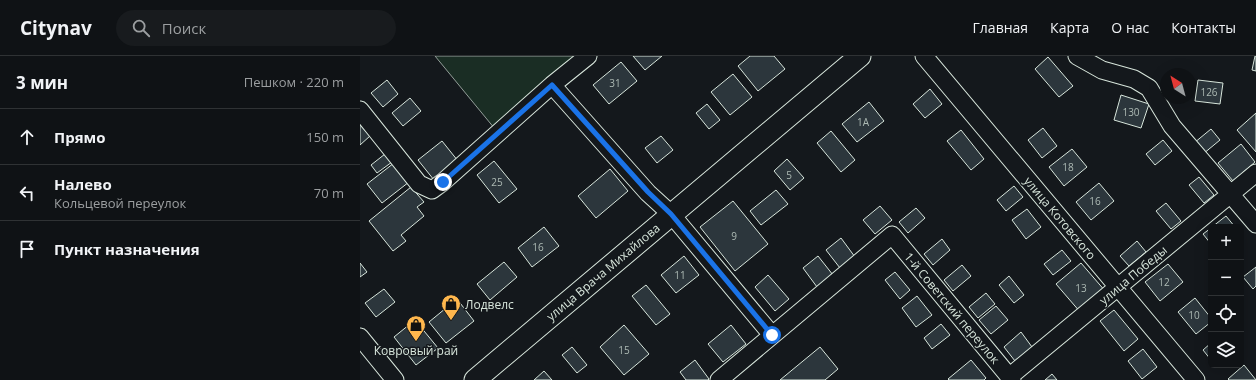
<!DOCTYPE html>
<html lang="ru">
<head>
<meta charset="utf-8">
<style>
  body { margin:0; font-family:"Open Sans",sans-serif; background:#181b1e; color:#f1f3f6 }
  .controls { position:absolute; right:12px; bottom:12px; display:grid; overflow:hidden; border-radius:6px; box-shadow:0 4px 16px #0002 }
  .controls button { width:36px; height:36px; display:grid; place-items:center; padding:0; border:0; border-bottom:1px solid #2f3234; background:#0f1215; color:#f1f3f6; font:20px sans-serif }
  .compass { position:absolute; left:800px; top:12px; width:36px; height:36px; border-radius:50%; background:#0f1215; box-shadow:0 4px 16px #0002; rotate:324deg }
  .stop { position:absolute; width:12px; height:12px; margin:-9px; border:3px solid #1a73e8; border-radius:50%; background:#fff }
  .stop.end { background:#1a73e8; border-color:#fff; box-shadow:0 1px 4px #0008 }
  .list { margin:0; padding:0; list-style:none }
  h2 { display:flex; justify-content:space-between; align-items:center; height:52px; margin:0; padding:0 16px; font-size:17px }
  h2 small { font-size:13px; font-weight:400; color:#9b9ea0 }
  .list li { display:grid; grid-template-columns:26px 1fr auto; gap:12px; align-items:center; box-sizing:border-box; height:56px; padding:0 16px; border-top:1px solid #2f3234 }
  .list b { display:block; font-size:15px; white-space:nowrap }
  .list p { margin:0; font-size:13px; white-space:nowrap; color:#9b9ea0 }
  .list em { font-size:13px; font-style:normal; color:#9b9ea0 }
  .icon { flex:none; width:22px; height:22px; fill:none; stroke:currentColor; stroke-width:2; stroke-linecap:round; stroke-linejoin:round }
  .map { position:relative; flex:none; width:896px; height:324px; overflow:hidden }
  header { display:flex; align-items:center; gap:24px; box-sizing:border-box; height:56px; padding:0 20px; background:#0f1215; border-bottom:1px solid #2f3234 }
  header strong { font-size:19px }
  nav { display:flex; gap:22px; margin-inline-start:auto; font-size:14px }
  .search { width:280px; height:36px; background:#181b1e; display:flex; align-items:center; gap:10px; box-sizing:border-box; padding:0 14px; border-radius:22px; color:#9b9ea0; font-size:15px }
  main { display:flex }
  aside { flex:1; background:#0f1215 }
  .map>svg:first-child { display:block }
</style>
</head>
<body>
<header>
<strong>Citynav</strong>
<div class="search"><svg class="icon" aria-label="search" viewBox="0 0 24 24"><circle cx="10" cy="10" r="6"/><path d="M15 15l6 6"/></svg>Поиск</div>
<nav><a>Главная</a><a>Карта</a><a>О нас</a><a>Контакты</a></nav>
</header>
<main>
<aside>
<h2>3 мин<small>Пешком · 220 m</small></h2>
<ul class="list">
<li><svg class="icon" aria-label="ahead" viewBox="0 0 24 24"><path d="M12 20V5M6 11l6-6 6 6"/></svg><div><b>Прямо</b></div><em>150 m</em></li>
<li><svg class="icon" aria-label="left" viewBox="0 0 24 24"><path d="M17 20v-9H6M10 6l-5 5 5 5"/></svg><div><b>Налево</b><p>Кольцевой переулок</p></div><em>70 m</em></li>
<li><svg class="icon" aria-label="arrive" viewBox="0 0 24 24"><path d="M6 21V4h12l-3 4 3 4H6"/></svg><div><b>Пункт назначения</b></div></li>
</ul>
</aside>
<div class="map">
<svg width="896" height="324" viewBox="0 0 896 324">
  <rect width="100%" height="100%" fill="#14181c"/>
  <path fill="#1a2d24" stroke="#939e99" d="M75 0H225L135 73Z"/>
  <path fill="#2c363c" stroke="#d8e6dc" d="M273 0H302L285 14Z
    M390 0H414L425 13 398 35 378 10Z
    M895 0H896V15L892 14Z
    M688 1 713 30 699 41 675 13Z
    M261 6 277 25 249 48 233 29Z
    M373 18 392 41 370 59 351 36Z
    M27 24 38 38 23 51 11 37Z
    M838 24 863 27 860 48 835 45Z
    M570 33 582 48 565 62 553 48Z
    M761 39 789 48 781 72 754 64Z
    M50 42 61 55 43 70 32 57Z
    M509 46 524 65 497 86 482 68Z
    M347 48 360 64 349 73 336 57Z
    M896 57V96L877 74Z
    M0 69 10 80 0 89Z
    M683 72 697 90 682 102 668 84Z
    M851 73 860 84 843 98 834 87Z
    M601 74 624 103 611 114 587 85Z
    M471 75 495 104 481 116 457 87Z
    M301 80 313 94 297 107 285 92Z
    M803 84 812 95 795 109 786 98Z
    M82 85 98 105 74 124 58 104Z
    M881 88 895 106 873 125 858 107Z
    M712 93 727 111 704 130 689 111Z
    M25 98 32 106 17 117 11 109Z
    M427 103 444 122 430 134 414 115Z
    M134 105 157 133 139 147 117 119Z
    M34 107 49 126 22 147 7 128Z
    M250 113 268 135 236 162 218 140Z
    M839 121 854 139 844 147 829 129Z
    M739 127 754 145 731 164 716 146Z
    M654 130 663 141 646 155 637 144Z
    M51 131 64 146 57 151 64 160 41 179 46 185 33 195 9 165Z
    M416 134 428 148 401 169 390 155Z
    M373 145 408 188 375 215 340 171Z
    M806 147 821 165 811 173 796 155Z
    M520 150 532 164 515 178 503 164Z
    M556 152 565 162 548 177 539 166Z
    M667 153 681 171 666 183 652 164Z
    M866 160 875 171H852Z
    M184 171 199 190 172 211 158 192Z
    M851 172V188L843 178Z
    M481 182 495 201 480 212 466 194Z
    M582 183 590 194 573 209 564 198Z
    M777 185 786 196 769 210 760 200Z
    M702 194 711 205 693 219 684 208Z
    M324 200 339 219 316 237 301 219Z
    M458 200 473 219 457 231 443 212Z
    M144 206 157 221 130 244 117 228Z
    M0 207 7 216 0 221Z
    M721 207 746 236 721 257 696 228Z
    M808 208 823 226 800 245 785 226Z
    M602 209 611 220 593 235 584 224Z
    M896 211V230L893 233 883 221Z
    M535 216 550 234 540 243 525 224Z
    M408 219 429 243 415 255 395 231Z
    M649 220 664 239 654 247 639 229Z
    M286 229 310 258 296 269 272 240Z
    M24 233 35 246 16 261 5 247Z
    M626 237 635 248 618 262 609 251Z
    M557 240 572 259 556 271 542 252Z
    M835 242 851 262V266L836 278 818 256Z
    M97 243 114 265 86 287 69 266Z
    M636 250 648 264 631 278 619 264Z
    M754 254 778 283 764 295 740 265Z
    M55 264 78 292 56 309 34 281Z
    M581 268 590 279 572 293 564 282Z
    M264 269 289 298 264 319 240 291Z
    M371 269 386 288 363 306 348 288Z
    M661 276 672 291 655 305 644 291Z
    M851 287V304L843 294Z
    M212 291 227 309 217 317 202 299Z
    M460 291 478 313 465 324H420Z
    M783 293 797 311 782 323 768 305Z
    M335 304 349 323 348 324H326L320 316Z
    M611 304 626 322 624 324H589L588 323Z
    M884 309 896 324H869L868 323Z
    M184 315 192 324H174Z
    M692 318 697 324H685Z"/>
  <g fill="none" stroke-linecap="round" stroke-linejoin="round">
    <g stroke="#d8e6dc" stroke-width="19">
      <path id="minor" d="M564 0 836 324
        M717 0 742 14 774 23 789 32 812 70 896 168
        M192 29 288 137 311 158 412 279
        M0 54 59 128 72 134 83 126 192 29 228 0
        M0 281 35 324
        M649 321 896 117
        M359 324 532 179 652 324"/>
    </g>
    <g stroke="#d8e6dc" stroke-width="23">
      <path id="major" d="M115 324 500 0"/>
    </g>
    <use href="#minor" stroke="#14181c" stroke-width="17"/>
    <use href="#major" stroke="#14181c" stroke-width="21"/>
  </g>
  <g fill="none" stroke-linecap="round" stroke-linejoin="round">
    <path stroke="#1a73e8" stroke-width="5" d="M83 126 192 29 288 136 311 158 412 279"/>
  </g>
  <defs>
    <g id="shop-pin" transform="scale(1)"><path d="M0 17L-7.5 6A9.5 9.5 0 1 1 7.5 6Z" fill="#ffb74d" stroke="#14181c"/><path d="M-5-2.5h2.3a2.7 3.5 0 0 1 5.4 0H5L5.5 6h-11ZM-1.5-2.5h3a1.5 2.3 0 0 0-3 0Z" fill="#111"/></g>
  </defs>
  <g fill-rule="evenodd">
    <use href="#shop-pin" x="91" y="248"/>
    <use href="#shop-pin" x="56" y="269"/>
  </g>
  <g text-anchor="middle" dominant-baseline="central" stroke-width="3" stroke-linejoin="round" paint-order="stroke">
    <g font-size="10" fill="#adbab4">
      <text x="255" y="27">31</text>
      <text x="849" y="36">126</text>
      <text x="771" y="56">130</text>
      <text x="503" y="66">1А</text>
      <text x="708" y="111">18</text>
      <text x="429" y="119">5</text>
      <text x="137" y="126">25</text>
      <text x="735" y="145">16</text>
      <text x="374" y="180">9</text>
      <text x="178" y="191">16</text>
      <text x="320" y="219">11</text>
      <text x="804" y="226">12</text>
      <text x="721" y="232">13</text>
      <text x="834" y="259">10</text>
      <text x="264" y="294">15</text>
    </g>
    <g font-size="12" fill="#d8e6dc" stroke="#14181c">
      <text transform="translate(700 162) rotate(50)">улица Котовского</text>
      <text transform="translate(243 216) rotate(-40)">улица Врача Михайлова</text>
      <text transform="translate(773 219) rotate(-40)">улица Победы</text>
      <text transform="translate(592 252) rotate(50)">1-й Советский переулок</text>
    </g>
    <g font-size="12" fill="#d8e6dc" stroke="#14181c" text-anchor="start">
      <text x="105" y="248">Лодвелс</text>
      <text x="56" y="294" text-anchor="middle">Ковровый рай</text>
    </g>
  </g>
</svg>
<div class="controls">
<button>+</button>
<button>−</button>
<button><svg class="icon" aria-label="locate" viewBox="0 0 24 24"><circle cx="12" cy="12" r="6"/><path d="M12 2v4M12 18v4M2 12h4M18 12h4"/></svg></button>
<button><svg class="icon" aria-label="layers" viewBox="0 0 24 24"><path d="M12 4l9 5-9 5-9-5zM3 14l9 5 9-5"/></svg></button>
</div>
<svg class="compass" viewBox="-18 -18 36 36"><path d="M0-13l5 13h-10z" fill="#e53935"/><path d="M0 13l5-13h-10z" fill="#9b9ea0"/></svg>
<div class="stop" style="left:412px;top:279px"></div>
<div class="stop end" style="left:83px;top:126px"></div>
</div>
</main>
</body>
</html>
